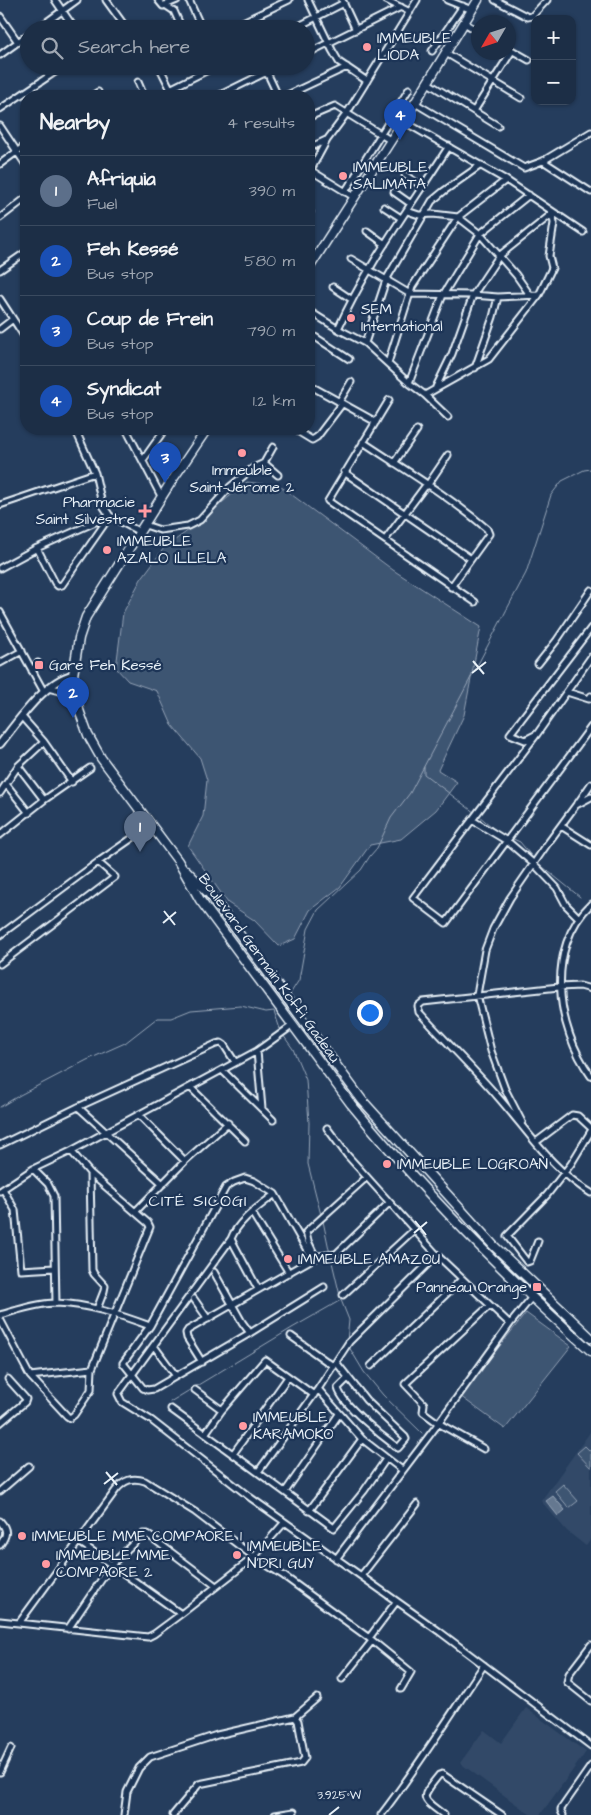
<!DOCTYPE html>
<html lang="en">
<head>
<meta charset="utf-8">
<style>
  body { margin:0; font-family:"Architects Daughter",sans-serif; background:#25364d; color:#f1f3f6 }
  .controls { position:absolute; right:15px; top:15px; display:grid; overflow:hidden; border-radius:10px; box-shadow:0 1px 4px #0004 }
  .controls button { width:45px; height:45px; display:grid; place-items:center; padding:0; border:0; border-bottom:1px solid #3a4a5f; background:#1c2e46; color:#f1f3f6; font:25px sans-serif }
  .compass { position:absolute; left:471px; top:15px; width:45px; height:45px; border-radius:50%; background:#1c2e46; box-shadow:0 1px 4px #0004; rotate:231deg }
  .you { position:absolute; left:369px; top:1012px; width:18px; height:18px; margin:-12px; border:4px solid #fff; border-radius:50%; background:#1a73e8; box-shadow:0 0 0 8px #1a73e833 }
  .badge { display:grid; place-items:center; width:32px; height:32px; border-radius:50%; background:#e797bd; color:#fff; font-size:16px; font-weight:700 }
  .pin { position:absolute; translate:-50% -41px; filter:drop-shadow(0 1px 2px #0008) }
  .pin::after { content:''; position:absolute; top:26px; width:18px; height:15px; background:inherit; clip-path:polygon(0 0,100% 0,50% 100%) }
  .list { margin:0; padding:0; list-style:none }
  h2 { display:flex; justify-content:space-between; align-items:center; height:65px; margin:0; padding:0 20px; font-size:21px }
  h2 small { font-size:16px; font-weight:400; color:#a0a8b3 }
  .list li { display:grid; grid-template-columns:32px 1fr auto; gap:15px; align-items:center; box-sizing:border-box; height:70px; padding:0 20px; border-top:1px solid #3a4a5f }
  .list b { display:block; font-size:19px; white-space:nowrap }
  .list p { margin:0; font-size:16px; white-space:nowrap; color:#a0a8b3 }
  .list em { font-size:16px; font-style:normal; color:#a0a8b3 }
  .icon { flex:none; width:28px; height:28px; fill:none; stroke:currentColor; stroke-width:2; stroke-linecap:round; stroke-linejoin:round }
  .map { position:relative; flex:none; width:591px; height:1815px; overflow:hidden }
  .search { position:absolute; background:#1c2e46; box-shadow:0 1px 4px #0004; left:20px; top:20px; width:295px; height:55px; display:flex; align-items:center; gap:12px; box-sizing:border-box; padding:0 18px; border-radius:28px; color:#a0a8b3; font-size:19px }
  .panel { position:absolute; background:#1c2e46; box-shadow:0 1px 4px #0004; left:20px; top:90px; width:295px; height:345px; border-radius:20px }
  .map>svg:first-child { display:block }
</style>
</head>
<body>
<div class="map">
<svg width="591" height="1815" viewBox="0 0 591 1815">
  <rect width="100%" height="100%" fill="#253d5d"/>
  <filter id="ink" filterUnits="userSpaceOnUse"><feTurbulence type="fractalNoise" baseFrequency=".02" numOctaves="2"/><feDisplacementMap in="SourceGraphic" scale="10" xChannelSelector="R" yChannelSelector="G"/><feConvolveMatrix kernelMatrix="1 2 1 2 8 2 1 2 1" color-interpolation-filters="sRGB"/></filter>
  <g filter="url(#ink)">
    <path fill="#334a68" d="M591 1431V1539L586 1546 567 1531 541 1501Z
      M526 1708 586 1752 540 1815H531L460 1763 484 1730 501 1743Z"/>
    <path fill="#3e5472" stroke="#93a2b5" d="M247 482 280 486 393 570 481 627 464 715 438 770 457 782 436 810 401 839 370 845 340 887 310 910 295 939 279 946 254 920 228 903 188 846 203 816 207 780 200 758 172 725 157 691 128 681 116 668 123 613 141 579 164 548 189 530Z
      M526 1313 571 1346 505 1429 460 1396Z
      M585 1446 591 1452V1468L577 1453Z
      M563 1484 578 1501 569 1508 555 1491Z"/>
    <path fill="#657890" stroke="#99a8ba" d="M553 1496 565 1510 558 1516 546 1501Z"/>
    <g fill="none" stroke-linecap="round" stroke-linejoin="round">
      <path stroke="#99a8ba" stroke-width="1" d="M424 767V774L475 813
        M478 815 499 833 507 837
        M511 838 520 842 533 858
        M538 863 580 897
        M290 994 299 980 308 929 318 910 361 870 370 856 377 848 391 818 410 793 526 573 551 495 562 481 584 470 591 469
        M283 1035 293 1049 306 1080 309 1123 308 1164 321 1215
        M0 1107 20 1095 87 1060 125 1043 157 1018H171L191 1010 241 1006 266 1012 274 1011 280 1029
        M323 1221 330 1254
        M331 1258 341 1300 349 1320 347 1341
        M349 1347 364 1372 383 1395 422 1433
        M170 1402 292 1328 341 1300"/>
      <g stroke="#e8f1f8" stroke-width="9">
        <path id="minor" d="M55 0 75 29
          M106 0 127 29
          M158 0 163 6 177 0
          M189 0 202 29
          M308 0 332 50 339 62 367 81
          M342 0 356 30
          M386 0 410 12
          M447 0 472 10
          M495 0 528 17 532 16 547 0
          M165 5 174 11 182 29
          M0 16 18 42
          M464 23 478 31
          M37 29 77 0
          M228 29 289 0
          M293 29 344 3
          M508 48 529 60
          M432 51 463 6
          M446 53 521 98
          M306 54 401 7
          M0 55 29 34
          M159 66 174 96
          M264 66 278 96
          M138 82 144 96
          M428 83 498 126
          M170 89 216 66
          M92 96 98 92
          M218 96 279 66
          M285 96 347 67
          M415 103 524 168 543 161 591 132
          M0 109 64 66
          M474 111 512 51
          M309 117 335 106 390 140
          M403 121 506 180 583 232
          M0 126 26 165
          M309 148 326 140
          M543 161 591 192
          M0 164 26 145
          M310 170 354 197
          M309 173 327 140 347 113 417 0
          M405 175 423 187
          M345 192 409 89
          M394 192 411 204
          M384 207 401 218
          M309 211 310 212
          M407 211 419 215 433 214 458 217 480 234 516 275 530 295
          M0 218 26 198
          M367 231 385 244
          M351 259 410 294 473 295 498 297 539 295
          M0 270 26 252
          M333 287 351 299
          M0 299 26 339
          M309 311 338 329 365 343 409 383 425 395 448 417
          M0 329 13 319
          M338 329C367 264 411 206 449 146
          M309 333 349 359
          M365 343 386 280 432 201 444 191 481 165
          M388 363 412 287 458 217 506 180
          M475 368 493 317 498 297
          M409 383 443 295 480 234 529 195
          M309 385 376 422
          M436 387 452 354 473 295 499 256 553 213
          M425 395 489 359 539 295 552 268 549 256 554 223 552 214
          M389 400 328 501 475 602
          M339 402 351 382
          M75 429 95 473 102 504 110 516 140 532
          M126 429 162 498
          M294 429 312 440 317 437 342 404
          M363 442C405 470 449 496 487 529L489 534 451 587
          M143 460 165 429
          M264 463 278 475
          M394 463 417 430
          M344 472 471 559
          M427 486 448 455
          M0 505 95 473
          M145 525 160 530 188 526 200 520 230 487 253 468 264 463 273 447
          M385 540 426 485
          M37 548 55 583 58 586 62 585 110 516
          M0 568 37 548 109 516
          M0 612 44 692
          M591 628 510 734 525 740 537 734 591 657
          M0 663 22 651
          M538 664 557 640 591 590
          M32 671 38 663
          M567 692 589 699 591 696
          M22 717 44 742 72 782
          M537 734 413 898 446 923 591 727
          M18 766 44 800
          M6 784 29 813
          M0 793 18 766 44 742
          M578 803 591 784
          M472 820 507 841 534 864 557 888 566 905 578 917
          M561 826 591 845
          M0 835 44 800 90 768
          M591 904C545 948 556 1028 591 1076
          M0 935 98 862 151 825
          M0 964 115 877 98 862
          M591 989 580 986 559 987 423 1002 418 1006 419 1012C445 1041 473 1068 498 1097 527 1130 552 1170 591 1193
          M257 1051 262 1109
          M222 1070 273 1120
          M190 1087 245 1141
          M78 1107 163 1184
          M139 1115 185 1161
          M522 1122 505 1089 491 1051 477 995 485 950 493 929 510 898 548 843 576 805 591 797
          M327 1128 347 1155 437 1255 510 1324
          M536 1142 572 1115 578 1116 591 1128
          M0 1145 78 1107 216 1044 221 1043 224 1045 235 1062
          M33 1169 48 1184 54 1196 56 1303
          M90 1173 92 1270 94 1274 105 1286 104 1291 97 1309
          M3 1189 15 1210 21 1270 55 1268
          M0 1191 33 1169 71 1151 257 1051 293 1025
          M135 1212 185 1161 228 1123
          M252 1213 289 1273
          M231 1239 118 1394 122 1402 151 1420 251 1498 361 1576 417 1504
          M538 1241 530 1261 527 1262 507 1236 547 1195 571 1164 591 1131
          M316 1258 308 1241 306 1232 367 1177
          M312 1259 275 1194 254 1181 245 1178 234 1182 226 1187 150 1326 123 1363 143 1388 147 1390 154 1389 250 1333 324 1287
          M214 1272 242 1322 250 1333
          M258 1289 231 1239C238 1220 260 1206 275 1194
          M343 1295 415 1229
          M194 1299 208 1319
          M0 1315C18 1310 38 1303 56 1303 88 1304 120 1315 150 1326
          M0 1319 30 1376 67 1416 70 1418 74 1415 91 1390 92 1369 150 1227 148 1223 90 1173 71 1151
          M291 1336 333 1366
          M154 1346 176 1376
          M202 1362 187 1338 186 1333 188 1330 312 1259 319 1256 336 1254 389 1203
          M336 1362 366 1400 405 1437 406 1439 398 1448C383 1437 342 1405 338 1388L348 1378
          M371 1366 461 1280
          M30 1376 92 1369
          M318 1389 362 1439 402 1470
          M195 1390 222 1410
          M171 1409 334 1528 364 1491 386 1459
          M0 1423 25 1402 26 1399 8 1379
          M205 1434 222 1410 265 1360 314 1395
          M484 1449 438 1423 423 1412 424 1404 405 1384 489 1306
          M233 1454 288 1377
          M258 1472 318 1389 349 1342 437 1255
          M0 1491 29 1466
          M285 1492 339 1414
          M309 1511 362 1439
          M0 1521C8 1530 7 1535 0 1545
          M78 1541 181 1614
          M336 1559 435 1428 510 1324 532 1297
          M361 1576 440 1632 591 1746
          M0 1621 148 1637 154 1634 181 1614 254 1557 284 1523
          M19 1623 116 1490C124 1480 132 1477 145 1481L195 1512 254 1557 284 1576 369 1638 411 1672 401 1689
          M68 1629 112 1564 143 1534H147L216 1586
          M369 1638 396 1602
          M591 1645 569 1674 567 1682 591 1701
          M342 1679 372 1641
          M0 1772 11 1748
          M124 1815 127 1792 139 1768 150 1757 217 1735 295 1717 317 1698
          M173 1815 199 1784 301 1763 305 1758 298 1721 295 1717
          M275 1815 294 1812
          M381 1815C418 1767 450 1715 484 1665
          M444 1815C420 1797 420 1799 439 1775L442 1774 502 1815
          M563 1815 561 1811V1809L591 1766"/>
      </g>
      <g stroke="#e8f1f8" stroke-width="10">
        <path id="tertiary" d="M50 688 65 692 74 690
          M0 744C17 722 46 680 73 675"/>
      </g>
      <g stroke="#e8f1f8" stroke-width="11">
        <path id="secondary" d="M309 268 415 103 478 0
          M207 429 171 482 86 617 79 638 73 675 79 710 88 735 101 758 178 861 200 900 351 1104C424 1193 505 1275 591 1351
          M186 870 212 897 362 1100 493 1245 591 1338"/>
      </g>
      <use href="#minor" stroke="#1d3557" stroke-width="5"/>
      <use href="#tertiary" stroke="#1d3557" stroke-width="6"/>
      <use href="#secondary" stroke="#1d3557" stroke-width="8"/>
    </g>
  </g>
  <path fill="none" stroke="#e8f1f8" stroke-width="2" d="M473 661 484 674M472 673 486 662M164 911 175 925M163 923 176 912M415 1221 426 1235M414 1233 427 1222M106 1472 117 1485M104 1484 118 1473M329 1815 339 1807"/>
  <g fill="#ff9aa2" stroke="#1d3557" stroke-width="2">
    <circle cx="367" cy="47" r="5"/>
    <circle cx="343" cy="176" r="5"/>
    <circle cx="351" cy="318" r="5"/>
    <circle cx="242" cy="453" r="5"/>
    <path d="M142.5 503.5h5v5h5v5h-5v5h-5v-5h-5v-5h5z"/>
    <circle cx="107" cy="550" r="5"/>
    <rect x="34" y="660" width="10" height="10" rx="2.5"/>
    <circle cx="387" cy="1164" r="5"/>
    <circle cx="288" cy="1259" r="5"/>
    <rect x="532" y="1282" width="10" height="10" rx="2.5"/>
    <circle cx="243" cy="1426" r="5"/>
    <circle cx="22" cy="1536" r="5"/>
    <circle cx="237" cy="1555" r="5"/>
    <circle cx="46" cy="1564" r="5"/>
  </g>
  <g text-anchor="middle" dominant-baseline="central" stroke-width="4.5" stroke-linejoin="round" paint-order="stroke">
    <g font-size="15" fill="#e8f1f8" stroke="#1d3557" text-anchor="start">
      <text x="377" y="38">IMMEUBLE<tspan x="377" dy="17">LIODA</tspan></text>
      <text x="353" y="167">IMMEUBLE<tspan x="353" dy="17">SALIMATA</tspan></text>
      <text x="361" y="309">SEM<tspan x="361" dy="17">International</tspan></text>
      <text x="242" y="470" text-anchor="middle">Immeuble<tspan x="242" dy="17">Saint-Jérome 2</tspan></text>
      <text x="135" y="502" text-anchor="end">Pharmacie<tspan x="135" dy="17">Saint Silvestre</tspan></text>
      <text x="117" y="541">IMMEUBLE<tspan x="117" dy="17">AZALO ILLELA</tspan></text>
      <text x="49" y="665">Gare Feh Kessé</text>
      <text x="397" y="1164">IMMEUBLE LOGROAN</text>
      <text x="298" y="1259">IMMEUBLE AMAZOU</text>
      <text x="527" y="1287" text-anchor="end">Panneau Orange</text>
      <text x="253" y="1417">IMMEUBLE<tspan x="253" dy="17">KARAMOKO</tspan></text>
      <text x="32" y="1536">IMMEUBLE MME COMPAORE 1</text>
      <text x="247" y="1546">IMMEUBLE<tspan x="247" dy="17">N'DRI GUY</tspan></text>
      <text x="56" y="1555">IMMEUBLE MME<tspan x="56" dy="17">COMPAORE 2</tspan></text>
    </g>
    <g font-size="15" fill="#e8f1f8" stroke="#1d3557">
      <text transform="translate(269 968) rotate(54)">Boulevard Germain Koffi Gadeau</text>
    </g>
    <g font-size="16" letter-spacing="1" fill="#e8f1f8" stroke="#1d3557">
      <text x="198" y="1201">CITÉ SICOGI</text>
    </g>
  </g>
  <g font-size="12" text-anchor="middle" fill="#e8f1f8" stroke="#1d3557" stroke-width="4.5" stroke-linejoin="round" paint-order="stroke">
    <text x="339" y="1799">3.925°W</text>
  </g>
</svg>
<div class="controls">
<button>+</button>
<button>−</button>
</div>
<svg class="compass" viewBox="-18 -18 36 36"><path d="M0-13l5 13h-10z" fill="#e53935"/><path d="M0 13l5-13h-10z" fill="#a0a8b3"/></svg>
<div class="you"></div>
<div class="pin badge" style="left:140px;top:852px;background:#5c6f8a">1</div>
<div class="pin badge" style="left:73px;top:718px;background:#1a4fb4">2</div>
<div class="pin badge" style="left:165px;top:483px;background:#1a4fb4">3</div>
<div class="pin badge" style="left:400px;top:140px;background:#1a4fb4">4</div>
<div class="search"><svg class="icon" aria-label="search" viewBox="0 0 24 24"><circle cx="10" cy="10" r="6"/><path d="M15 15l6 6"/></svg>Search here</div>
<section class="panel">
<h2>Nearby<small>4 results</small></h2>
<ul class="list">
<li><span class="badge" style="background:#5c6f8a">1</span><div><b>Afriquia</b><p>Fuel</p></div><em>390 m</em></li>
<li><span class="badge" style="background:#1a4fb4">2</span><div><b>Feh Kessé</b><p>Bus stop</p></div><em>580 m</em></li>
<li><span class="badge" style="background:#1a4fb4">3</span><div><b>Coup de Frein</b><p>Bus stop</p></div><em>790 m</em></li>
<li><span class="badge" style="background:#1a4fb4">4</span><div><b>Syndicat</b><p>Bus stop</p></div><em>1.2 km</em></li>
</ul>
</section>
</div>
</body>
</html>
